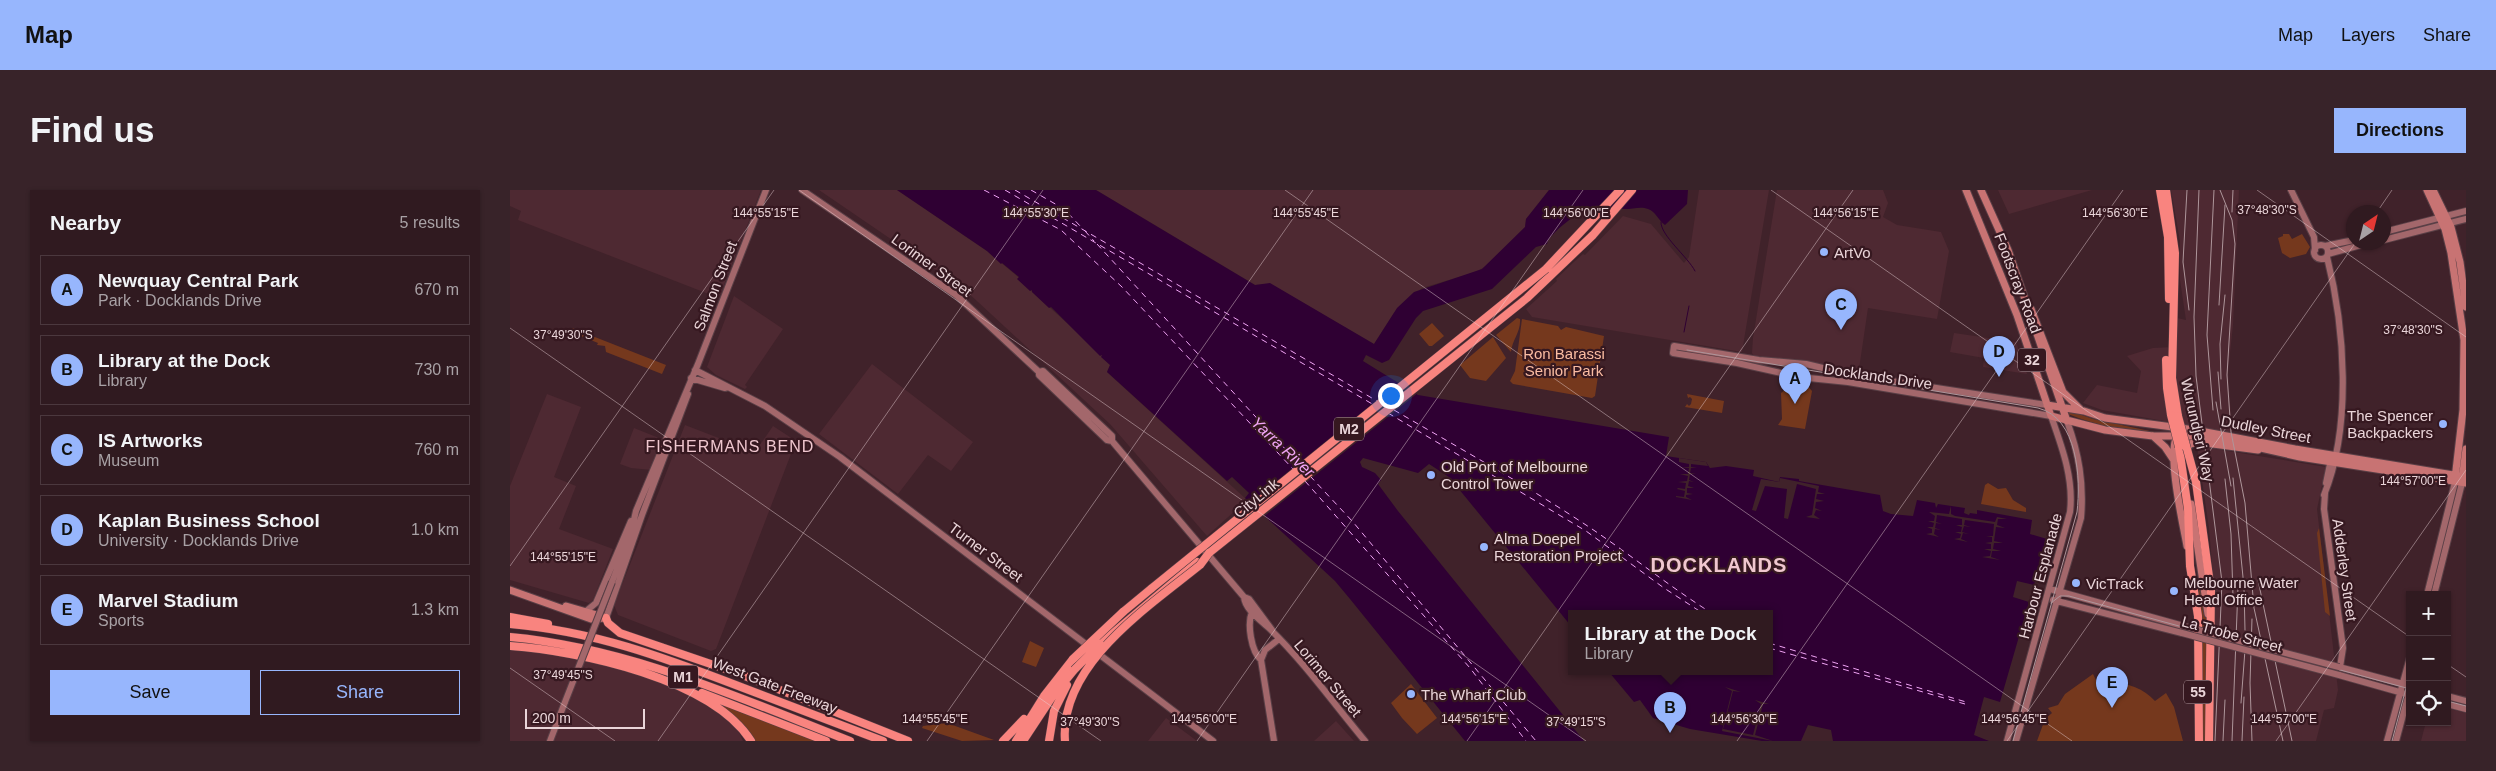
<!DOCTYPE html>
<html lang="en">
<head>
<meta charset="utf-8">
<style>
  body { margin:0; font-family:Helvetica,sans-serif; background:#382329; color:#f1f3f6 }
  .controls { position:absolute; right:15px; bottom:15px; display:grid; overflow:hidden; border-radius:0px; box-shadow:0 1px 4px #0004 }
  .controls button { width:45px; height:45px; display:grid; place-items:center; padding:0; border:0; border-bottom:1px solid #4b383e; background:#301a20; color:#f1f3f6; font:25px sans-serif }
  .compass { position:absolute; left:1836px; top:15px; width:45px; height:45px; border-radius:50%; background:#301a20; box-shadow:0 1px 4px #0004; rotate:35deg }
  .scale { position:absolute; left:15px; bottom:12px; width:120px; box-sizing:border-box; padding-left:5px; border:2px solid #ead5d9; border-top:0; font-size:14px; line-height:18px; white-space:nowrap; color:#ead5d9; -webkit-text-stroke:4px #361820; paint-order:stroke }
  .you { position:absolute; left:880px; top:205px; width:18px; height:18px; margin:-12px; border:4px solid #fff; border-radius:50%; background:#1a73e8; box-shadow:0 0 0 8px #1a73e833 }
  .badge { display:grid; place-items:center; width:32px; height:32px; border-radius:50%; background:#97b6fd; color:#111; font-size:16px; font-weight:700 }
  .pin { position:absolute; translate:-50% -41px; filter:drop-shadow(0 1px 2px #0008) }
  .pin::after { content:''; position:absolute; top:26px; width:18px; height:15px; background:inherit; clip-path:polygon(0 0,100% 0,50% 100%) }
  .popup { position:absolute; left:1058px; top:420px; width:205px; height:65px; box-sizing:border-box; display:grid; place-content:center; border-radius:0px; background:#301a20; filter:drop-shadow(0 1px 4px #0005); font-size:16px; white-space:nowrap; color:#a8a1a5 }
  .popup b { font-size:19px; color:#f1f3f6 }
  .popup::after { content:''; position:absolute; left:50%; top:100%; margin-left:-10px; border:10px solid transparent; border-top-color:#301a20 }
  .list { margin:0; padding:0; list-style:none }
  h2 { display:flex; justify-content:space-between; align-items:center; height:65px; margin:0; padding:0 20px; font-size:21px }
  h2 small { font-size:16px; font-weight:400; color:#a8a1a5 }
  .list li { display:grid; grid-template-columns:32px 1fr auto; gap:15px; align-items:center; box-sizing:border-box; height:70px; margin:0 10px 10px; padding:0 10px; border:1px solid #4b383e; border-radius:0px }
  .list b { display:block; font-size:19px; white-space:nowrap }
  .list p { margin:0; font-size:16px; white-space:nowrap; color:#a8a1a5 }
  .list em { font-size:16px; font-style:normal; color:#a8a1a5 }
  .actions { display:flex; gap:10px; padding:15px 20px }
  .actions a { flex:1; padding:11px 0; border:1px solid #97b6fd; border-radius:0px; text-align:center; font-size:18px; color:#97b6fd }
  .actions .main { background:#97b6fd; color:#111 }
  .icon { flex:none; width:28px; height:28px; fill:none; stroke:currentColor; stroke-width:2; stroke-linecap:round; stroke-linejoin:round }
  .map { position:relative; flex:none; width:1956px; height:551px; overflow:hidden; border-radius:0px }
  header { display:flex; align-items:center; gap:30px; box-sizing:border-box; height:70px; padding:0 25px; background:#97b6fd; color:#111 }
  header strong { font-size:24px }
  nav { display:flex; gap:28px; margin-inline-start:auto; font-size:18px }
  .intro { display:flex; align-items:center; justify-content:space-between; box-sizing:border-box; height:120px; padding:0 30px }
  h1 { margin:0; font-size:35px }
  .button { padding:12px 22px; border-radius:0px; background:#97b6fd; color:#111; font-size:18px; font-weight:700 }
  main { display:flex; gap:30px; padding:0 30px }
  aside { flex:1; background:#301a20; border-radius:0px; box-shadow:0 1px 4px #0004 }
  .map>svg:first-child { display:block }
</style>
</head>
<body>
<header>
<strong>Map</strong>
<nav><a>Map</a><a>Layers</a><a>Share</a></nav>
</header>
<div class="intro"><h1>Find us</h1><a class="button">Directions</a></div>
<main>
<aside>
<h2>Nearby<small>5 results</small></h2>
<ul class="list">
<li><span class="badge">A</span><div><b>Newquay Central Park</b><p>Park · Docklands Drive</p></div><em>670 m</em></li>
<li><span class="badge">B</span><div><b>Library at the Dock</b><p>Library</p></div><em>730 m</em></li>
<li><span class="badge">C</span><div><b>IS Artworks</b><p>Museum</p></div><em>760 m</em></li>
<li><span class="badge">D</span><div><b>Kaplan Business School</b><p>University · Docklands Drive</p></div><em>1.0 km</em></li>
<li><span class="badge">E</span><div><b>Marvel Stadium</b><p>Sports</p></div><em>1.3 km</em></li>
</ul>
<div class="actions"><a class="main">Save</a><a>Share</a></div>
</aside>
<div class="map">
<svg width="1956" height="551" viewBox="0 0 1956 551">
  <rect width="100%" height="100%" fill="#40222a"/>
  <path fill="#4e2932" d="M0 0H251L209 108 8 30 11 21 0 16Z
    M309 0H387L477 61 507 86 521 101 593 165 592 167 600 175 597 182 737 310 697 346 600 234 454 99Z
    M586 0H1039L1016 29 1015 37 979 74 966 82 912 98 884 123 864 154 760 94 745 95Z
    M1189 0H1259L1232 162 1022 127 1016 119 1047 91 1046 89 1065 71 1073 64 1075 65 1113 26 1141 34 1174 73 1179 67Z
    M1267 0H1373L1378 13 1373 27 1387 35 1431 42 1439 61 1427 129 1358 118 1349 179 1346 183 1244 166 1242 163 1243 148Z
    M1488 0H1582L1499 24Z
    M1661 0H1729L1723 135 1718 182 1722 243 1592 220 1573 213 1587 195 1627 203 1631 181 1617 166 1643 158 1664 157 1667 128 1676 130 1670 90V51Z
    M224 106 273 139 235 195 237 197 235 199 206 185 197 177Z
    M1444 143 1506 152 1517 184 1473 177 1474 168 1440 162Z
    M362 174 463 252 441 281 418 265 388 304 309 244Z
    M37 204 71 217 44 287 66 296 49 339 103 359 83 410 79 413 0 390V296Z
    M175 235 245 262 263 236 286 251 206 459 201 461 108 425 104 415Z
    M124 238 154 250 142 280 121 278 110 274Z
    M1687 256 1816 277 1807 319 1828 500 1824 518 1814 520 1806 551H1702L1704 397 1699 338Z
    M0 461H20L103 476 173 501 191 510 214 526 228 540 233 551H0Z
    M1937 518 1956 523V551H1911L1916 532H1937Z
    M656 528 687 551H638Z
    M826 531 844 551H804Z"/>
  <path fill="#75381d" d="M1773 44H1779L1782 49 1792 44 1800 57 1796 64 1780 68 1772 63 1768 48 1773 46Z
    M1007 128 1010 129C1011 142 1002 150 1001 162L986 145Z
    M1012 129 1048 136 1051 140 1056 137 1094 146 1085 206 1082 208 1003 194 1000 191 1005 181Z
    M922 133 934 146 922 156H919L909 144Z
    M62 138 156 175 152 184 96 162 95 156 87 155 88 153 61 142Z
    M983 147 996 168 976 191 960 188 950 175Z
    M1274 191 1297 195 1302 201 1295 239 1268 235 1272 229 1271 203 1276 199Z
    M1177 204 1214 211 1212 223 1175 217 1177 214 1179 216 1181 214 1182 209 1180 207 1178 208Z
    M1560 221 1583 229 1654 244C1623 243 1587 236 1558 224Z
    M1478 293 1488 299 1496 298 1503 310 1516 318V322L1471 314 1475 295Z
    M1809 338 1820 426 1815 422 1807 343Z
    M1689 397 1694 403 1696 428 1697 551H1692Z
    M520 451 534 458 526 477 512 472Z
    M1583 484 1588 494C1608 490 1631 495 1645 511L1656 503 1664 517 1673 551H1527L1535 529 1542 523 1538 518 1548 515 1555 504Z
    M901 494 927 528 907 544 892 528 881 513Z
    M213 515 304 550 305 551H245L234 535 212 516Z
    M437 533 484 550 452 551 412 538 413 536Z"/>
  <path fill="#2f0033" d="M387 0H586L745 95 760 93 864 154 887 118 904 102 972 79 1015 37 1016 29 1039 0H1178L1177 14 1155 35C1148 30 1146 22 1138 19 1131 16 1123 19 1115 19 1105 19 1094 15 1084 16 1073 18 1038 44 1037 54L1026 57 982 99 913 121 906 128 879 170 872 173 856 165 853 171 908 205 1159 247 1156 266 1196 272 1200 278 1216 276 1244 280 1243 286 1269 292 1270 287 1289 289V291L1370 305 1373 321 1381 324 1403 326 1407 310 1425 313 1426 318 1428 314 1455 318 1454 323 1459 325 1460 323 1467 324V320L1522 330 1520 344 1537 349 1524 395 1507 391 1503 407 1519 412 1490 512 1474 507 1464 545 1479 551H1323L1321 540 1298 535 1291 551H1252L1180 539 1143 528 1130 510 1124 512 1099 482H1259V424H1061V436L939 287 919 274 908 283 853 268 850 272 852 277 865 283 871 290 868 294 888 321 1074 551H955L840 409 825 391 735 308 739 303 722 287 717 291 597 182 600 175 591 167 592 165 590 166 541 117 539 118 522 102V100L520 101 507 89 509 87 492 73 491 74 477 61Z"/>
  <path fill="#40222a" d="M891 191 909 202 752 328 738 314Z
    M1169 268 1196 272 1198 276 1181 274V277L1187 278H1181L1180 283 1186 284H1180L1179 290 1184 292 1179 291 1178 296 1184 298H1177V303L1183 304 1176 305V307L1182 310 1166 307V306L1174 307 1175 301 1167 299 1168 298 1175 299 1176 293 1168 292 1177 291 1178 286 1170 284H1178L1179 278 1171 277H1179V274L1169 272Z
    M1270 288 1309 296 1308 302 1315 304H1307L1306 309 1314 311 1306 312 1305 318 1312 321 1306 320 1304 325 1310 329 1296 327 1302 325 1306 299 1287 294 1278 329 1274 328 1277 299 1255 296 1246 321 1242 320 1251 289 1269 292Z
    M1441 316V324L1445 326 1485 332 1487 327 1497 329H1488L1487 335 1495 338 1486 337 1484 351 1493 353H1484L1483 359 1491 361H1482L1481 367 1490 370 1472 367 1480 366 1481 361 1474 359H1481V354L1475 353 1482 352V347L1476 346H1483L1484 334 1455 330 1454 335 1461 337 1454 336 1452 342 1459 344 1453 343 1451 349 1458 352 1444 349 1450 348 1451 344 1445 342H1451L1452 337 1446 335H1452V329L1427 325 1426 332 1432 334 1426 333 1425 338 1431 340 1425 339 1424 344 1429 347 1416 344 1422 343V339L1417 337H1423L1424 333 1418 331H1424L1425 326 1419 322 1439 324Z
    M1215 497 1231 502 1223 501 1213 539 1243 545 1251 514 1245 510 1259 514H1253L1245 545 1263 551 1212 541 1222 501Z"/>
  <g fill="none" stroke-linecap="round" stroke-linejoin="round">
    <path stroke="#2f0033" stroke-width="1" d="M1151 32C1150 45 1178 67 1185 81
      M1174 142 1179 116"/>
    <path stroke="#f1a4f5" stroke-width="1" stroke-dasharray="6 5" stroke-linecap="butt" d="M474 0 551 40 612 97 783 279
      M495 0 864 215
      M505 0 867 211
      M521 0 554 19 572 38
      M575 41 584 51
      M587 54 789 274
      M884 220C949 258 1016 295 1079 337 1121 365 1160 397 1203 424
      M878 223 1076 341 1154 398 1194 424
      M800 286 843 332 1026 551
      M795 291 960 478 1016 551
      M1259 453 1456 512
      M1259 458 1455 514"/>
    <g stroke="#593f46" stroke-width="8">
      <path id="secondary" d="M292 0 446 105 529 182V185L597 250 602 251
        M1781 0 1804 47 1805 60
        M1874 42 1956 21
        M1874 50 1956 29
        M1804 62a7 7 0 1 1 14 0a7 7 0 1 1-14 0Z
        M1815 56 1844 50
        M1818 64 1862 52
        M185 180 255 216 330 267 703 551
        M529 182 533 181 602 246V251L734 407 739 409 762 440
        M181 188 215 198
        M1816 293 1821 269
        M1815 303 1814 319 1833 458 1830 477
        M1814 305C1842 236 1835 138 1817 67
        M102 392 121 343 126 321 188 174 256 0
        M1540 399 1688 440
        M1917 405 1945 292
        M1924 405 1952 293
        M734 407C735 420 752 431 760 439 795 473 824 514 855 551
        M1543 410 1672 443
        M75 422 86 413 121 331
        M742 422C737 434 741 461 751 470
        M96 428 132 325 178 204
        M1829 477 1900 496
        M1829 485 1900 505
        M1937 506 1956 511
        M1937 514 1956 519
        M40 551 55 512
        M764 551 751 470 755 460 769 449
        M1497 551 1560 322C1564 289 1552 257 1541 226L1338 192 1289 187 1227 173 1163 163 1164 156 1249 170 1296 174 1342 185 1537 215
        M1506 551 1571 328C1574 293 1569 264 1557 231
        M1877 551 1900 467
        M1886 551 1899 503"/>
    </g>
    <g stroke="#593f46" stroke-width="9">
      <path id="primary" d="M1456 0 1507 125 1541 226 1595 240 1643 246H1686L1724 252 1790 267 1956 293
        M1471 0 1498 60 1557 231
        M1917 0 1935 39 1941 63 1954 150 1953 220 1945 289
        M1923 0 1941 37 1950 72 1956 117
        M1521 119 1553 202 1570 219
        M1537 215 1574 221 1595 228 1685 240 1785 259 1956 287
        M1643 246 1655 257 1663 269
        M1667 246C1657 264 1673 334 1677 356
        M1673 265 1680 254 1688 252 1748 260
        M1952 290 1956 259
        M1681 314 1698 424
        M0 400 81 429 96 428
        M56 416 94 427"/>
    </g>
    <g stroke="#593f46" stroke-width="9">
      <path id="highway" d="M1650 0 1658 47 1659 109
        M1656 0 1665 63 1662 188 1668 226
        M1036 79 1110 0
        M1656 170 1657 198 1661 225
        M1669 257 1678 319 1680 376 1688 426 1689 551
        M1686 292 1701 401 1699 551
        M699 363 1017 108 1083 45 1122 0
        M613 422 642 398
        M0 427 38 434
        M96 428 98 433 110 443 230 484 398 551
        M0 434C83 441 153 467 231 497 278 515 325 533 373 551
        M0 447C120 458 229 508 340 551
        M590 454 687 372
        M0 456C70 461 202 489 241 551
        M192 503 316 551
        M493 551 514 529
        M506 551 534 506 563 469
        M513 551 542 507 564 480
        M539 551 544 521 557 495"/>
    </g>
    <use href="#secondary" stroke="#a3676b" stroke-width="6"/>
    <use href="#primary" stroke="#c87373" stroke-width="7"/>
    <use href="#highway" stroke="#f9847f" stroke-width="8"/>
    <path stroke="#ae969b" stroke-width="1" d="M1177 160 1528 218C1568 228 1571 289 1567 322L1503 551
      M1541 413 1550 406H1559L1900 499
      M1937 511 1956 516
      M1882 551 1900 483"/>
    <path stroke="#ae969b" stroke-width="1" d="M1677 0 1673 72 1679 120
      M1689 0 1684 127 1686 186 1712 392 1705 551
      M1710 0 1722 30 1725 54 1717 185 1721 242 1735 313 1744 418 1773 551
      M1722 22 1723 0
      M1709 115 1715 15
      M1708 182 1711 219
      M1711 189 1710 154 1715 105
      M1706 212 1721 296
      M1703 220 1697 145 1704 0
      M1723 288 1734 397 1735 440
      M1715 289 1721 344 1723 406
      M1748 390 1782 551
      M1731 513 1735 460
      M1713 551 1715 510
      M1722 551 1728 398
      M1732 551 1734 507
      M1742 551 1740 493 1742 429"/>
    <g stroke="#593f46" stroke-width="8" stroke-linecap="butt">
      <path id="secondary-bridge" d="M1688 440 1829 477
        M1672 443 1829 485
        M55 512 102 392"/>
    </g>
    <g stroke="#593f46" stroke-width="9" stroke-linecap="butt">
      <path id="highway-bridge" d="M1661 225 1669 257
        M1668 226 1686 292
        M642 398 1036 79
        M563 469 613 422
        M564 480 590 454
        M555 551C549 475 638 417 690 375L699 363"/>
    </g>
    <use href="#secondary-bridge" stroke="#a3676b" stroke-width="6"/>
    <use href="#highway-bridge" stroke="#f9847f" stroke-width="8"/>
  </g>
  <path fill="none" stroke="#ead5d9" stroke-width="1" stroke-opacity="0.45" d="M289 0 1076 551M775 0 1562 551M1261 0 1900 447M1747 0 1956 147M1867 22 1882 0M0 138 591 551M0 376 264 0M1937 474 1956 487M0 478 105 551M148 551 533 0M417 551 803 0M687 551 1073 0M957 551 1343 0M1227 551 1613 0M1497 551 1846 52M1766 551 1956 280"/>
  <g fill="#97b6fd" stroke="#361820" stroke-width="2">
    <circle cx="1314" cy="62" r="5"/>
    <circle cx="1933" cy="234" r="5"/>
    <circle cx="921" cy="285" r="5"/>
    <circle cx="974" cy="357" r="5"/>
    <circle cx="1566" cy="393" r="5"/>
    <circle cx="1664" cy="401" r="5"/>
    <circle cx="901" cy="504" r="5"/>
  </g>
  <g text-anchor="middle" dominant-baseline="central" stroke-width="4.5" stroke-linejoin="round" paint-order="stroke">
    <g fill="#361820" stroke="#b49ca2" stroke-width="1">
      <rect x="1508" y="158.5" width="28" height="23" rx="4"/>
      <rect x="824" y="227.5" width="30" height="23" rx="4"/>
      <rect x="158" y="475.5" width="30" height="23" rx="4"/>
      <rect x="1674" y="490.5" width="28" height="23" rx="4"/>
    </g>
    <g font-size="14" font-weight="bold" fill="#ead5d9">
      <text x="1522" y="170">32</text>
      <text x="839" y="239">M2</text>
      <text x="173" y="487">M1</text>
      <text x="1688" y="502">55</text>
    </g>
    <g font-size="15" fill="#ead5d9" stroke="#361820" text-anchor="start">
      <text x="1324" y="62">ArtVo</text>
      <text x="1923" y="225" text-anchor="end">The Spencer<tspan x="1923" dy="17">Backpackers</tspan></text>
      <text x="931" y="276">Old Port of Melbourne<tspan x="931" dy="17">Control Tower</tspan></text>
      <text x="984" y="348">Alma Doepel<tspan x="984" dy="17">Restoration Project</tspan></text>
      <text x="1674" y="392">Melbourne Water<tspan x="1674" dy="17">Head Office</tspan></text>
      <text x="1576" y="393">VicTrack</text>
      <text x="911" y="504">The Wharf Club</text>
    </g>
    <g font-size="15" fill="#ead5d9" stroke="#361820">
      <text transform="translate(422 75) rotate(36)">Lorimer Street</text>
      <text transform="translate(1508 93) rotate(69)">Footscray Road</text>
      <text transform="translate(205 96) rotate(-69)">Salmon Street</text>
      <text transform="translate(1368 186) rotate(8)">Docklands Drive</text>
      <text transform="translate(1756 239) rotate(11)">Dudley Street</text>
      <text transform="translate(1688 240) rotate(77)">Wurundjeri Way</text>
      <text transform="translate(746 308) rotate(-39)">CityLink</text>
      <text transform="translate(476 362) rotate(37)">Turner Street</text>
      <text transform="translate(1835 380) rotate(82)">Adderley Street</text>
      <text transform="translate(1530 386) rotate(-75)">Harbour Esplanade</text>
      <text transform="translate(1722 444) rotate(15)">La Trobe Street</text>
      <text transform="translate(818 488) rotate(50)">Lorimer Street</text>
      <text transform="translate(265 495) rotate(21)">West Gate Freeway</text>
    </g>
    <g font-size="15" fill="#fbbca2" stroke="#361820">
      <text x="1054" y="163">Ron Barassi<tspan x="1054" dy="17">Senior Park</tspan></text>
    </g>
    <g font-size="16" letter-spacing="1" fill="#f0c7cf" stroke="#361820">
      <text x="220" y="256">FISHERMANS BEND</text>
    </g>
    <g font-size="16" font-style="italic" fill="#f1a4f5" stroke="#361820">
      <text transform="translate(773 257) rotate(43)">Yarra River</text>
    </g>
    <g font-size="20" font-weight="bold" letter-spacing="1" fill="#f0c7cf" stroke="#361820">
      <text x="1209" y="375">DOCKLANDS</text>
    </g>
  </g>
  <g font-size="12" text-anchor="middle" fill="#ead5d9" stroke="#361820" stroke-width="4.5" stroke-linejoin="round" paint-order="stroke">
    <text x="1757" y="24">37°48'30"S</text>
    <text x="256" y="27">144°55'15"E</text>
    <text x="526" y="27">144°55'30"E</text>
    <text x="796" y="27">144°55'45"E</text>
    <text x="1066" y="27">144°56'00"E</text>
    <text x="1336" y="27">144°56'15"E</text>
    <text x="1605" y="27">144°56'30"E</text>
    <text x="1903" y="144">37°48'30"S</text>
    <text x="53" y="149">37°49'30"S</text>
    <text x="1903" y="295">144°57'00"E</text>
    <text x="53" y="371">144°55'15"E</text>
    <text x="53" y="489">37°49'45"S</text>
    <text x="425" y="533">144°55'45"E</text>
    <text x="694" y="533">144°56'00"E</text>
    <text x="964" y="533">144°56'15"E</text>
    <text x="1234" y="533">144°56'30"E</text>
    <text x="1504" y="533">144°56'45"E</text>
    <text x="1774" y="533">144°57'00"E</text>
    <text x="580" y="536">37°49'30"S</text>
    <text x="1066" y="536">37°49'15"S</text>
  </g>
</svg>
<div class="controls">
<button>+</button>
<button>−</button>
<button><svg class="icon" aria-label="locate" viewBox="0 0 24 24"><circle cx="12" cy="12" r="6"/><path d="M12 2v4M12 18v4M2 12h4M18 12h4"/></svg></button>
</div>
<svg class="compass" viewBox="-18 -18 36 36"><path d="M0-13l5 13h-10z" fill="#e53935"/><path d="M0 13l5-13h-10z" fill="#a8a1a5"/></svg>
<div class="scale">200 m</div>
<div class="you"></div>
<div class="pin badge" style="left:1285px;top:214px">A</div>
<div class="pin badge" style="left:1160px;top:543px">B</div>
<div class="popup"><b>Library at the Dock</b>Library</div>
<div class="pin badge" style="left:1331px;top:140px">C</div>
<div class="pin badge" style="left:1489px;top:187px">D</div>
<div class="pin badge" style="left:1602px;top:518px">E</div>
</div>
</main>
</body>
</html>
